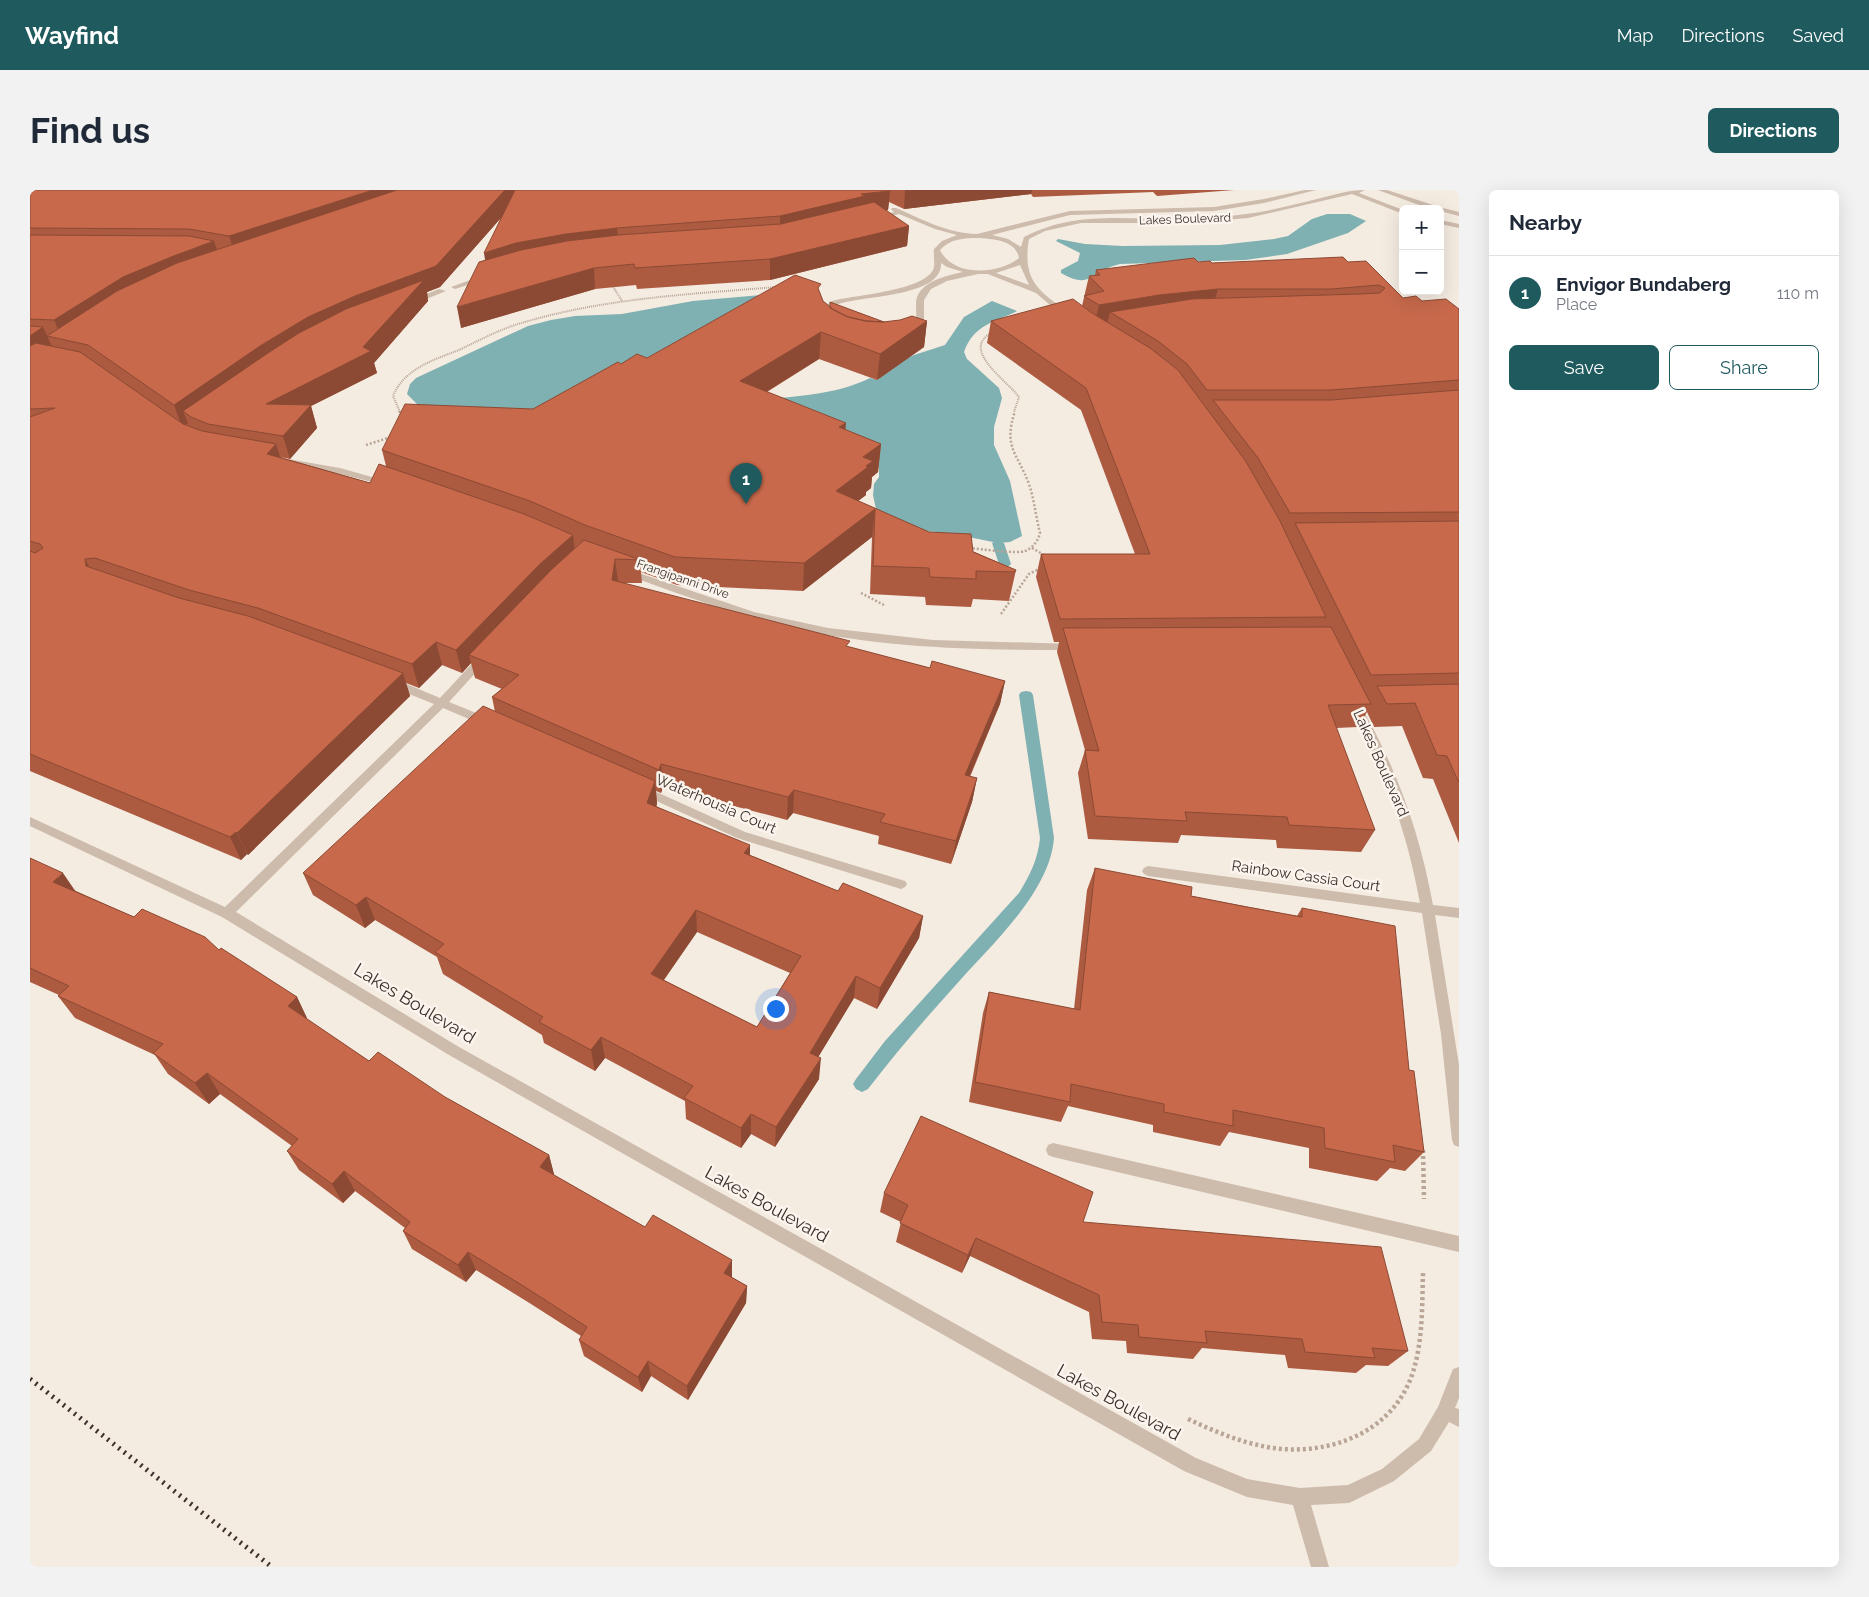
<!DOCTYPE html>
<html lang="en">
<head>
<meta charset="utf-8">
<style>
  body { margin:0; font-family:Raleway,sans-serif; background:#f2f2f3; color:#1f2937 }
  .controls { position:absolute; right:15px; top:15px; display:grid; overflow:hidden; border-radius:8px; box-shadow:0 5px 20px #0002 }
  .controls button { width:45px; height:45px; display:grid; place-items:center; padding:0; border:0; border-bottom:1px solid #e0e1e3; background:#fff; color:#1f2937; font:25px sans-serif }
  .you { position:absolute; left:745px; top:818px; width:18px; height:18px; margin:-12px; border:4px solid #fff; border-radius:50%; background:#1a73e8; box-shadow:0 0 0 8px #1a73e833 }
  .badge { display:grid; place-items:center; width:32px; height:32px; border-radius:50%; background:#1f5a5e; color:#fff; font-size:16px; font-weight:700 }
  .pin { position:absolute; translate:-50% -41px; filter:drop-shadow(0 1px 2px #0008) }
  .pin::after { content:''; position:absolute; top:26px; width:18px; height:15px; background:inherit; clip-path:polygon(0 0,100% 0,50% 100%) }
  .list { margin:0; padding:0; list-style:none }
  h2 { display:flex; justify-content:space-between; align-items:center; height:65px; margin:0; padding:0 20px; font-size:21px }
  h2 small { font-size:16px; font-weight:400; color:#747a83 }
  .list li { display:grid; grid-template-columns:32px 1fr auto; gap:15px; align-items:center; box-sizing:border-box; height:75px; padding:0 20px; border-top:1px solid #e0e1e3 }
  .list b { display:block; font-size:19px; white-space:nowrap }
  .list p { margin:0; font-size:16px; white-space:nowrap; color:#747a83 }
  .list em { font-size:16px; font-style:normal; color:#747a83 }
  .actions { display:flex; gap:10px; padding:15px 20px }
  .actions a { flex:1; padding:11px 0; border:1px solid #1f5a5e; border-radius:8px; text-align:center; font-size:18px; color:#1f5a5e }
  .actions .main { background:#1f5a5e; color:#fff }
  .map { position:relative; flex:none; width:1429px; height:1377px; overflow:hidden; border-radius:8px }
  header { display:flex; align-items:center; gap:30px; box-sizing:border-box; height:70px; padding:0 25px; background:#1f5a5e; color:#fff }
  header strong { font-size:24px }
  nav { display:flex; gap:28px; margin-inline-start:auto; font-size:18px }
  .intro { display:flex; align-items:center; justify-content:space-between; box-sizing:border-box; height:120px; padding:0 30px }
  h1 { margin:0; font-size:35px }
  .button { padding:12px 22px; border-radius:8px; background:#1f5a5e; color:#fff; font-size:18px; font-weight:700 }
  main { display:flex; gap:30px; padding:0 30px }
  aside { flex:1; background:#fff; border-radius:8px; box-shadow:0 5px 20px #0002 }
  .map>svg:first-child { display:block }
</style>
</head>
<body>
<header>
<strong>Wayfind</strong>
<nav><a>Map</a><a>Directions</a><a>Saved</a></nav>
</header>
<div class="intro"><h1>Find us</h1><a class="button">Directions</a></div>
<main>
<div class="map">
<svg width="1429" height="1377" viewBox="0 0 1429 1377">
  <rect width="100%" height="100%" fill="#f4ebe1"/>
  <path fill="#7fb0b2" d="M1297 24H1320L1336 31 1318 43 1257 64 1215 70 1090 74C1062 80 1062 101 1031 83V80L1048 71 1050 63 1026 51 1028 49 1055 54 1093 56 1190 55 1244 49 1258 46 1282 29Z
    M743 104 524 220 395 217 387 214 377 204 380 194 386 188 498 136 521 130 545 126 592 124 663 111Z
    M962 111 987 121C964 133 944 134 934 162L937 169 969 198 972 208 964 237V255L980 291 992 346 980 352 968 353 919 343 869 339 846 319 843 305 844 294 849 287V277L841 268 739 209C773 206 810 203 840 188L848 190 858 177 884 165 915 155 934 127Z"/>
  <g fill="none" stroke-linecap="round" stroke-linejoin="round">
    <path fill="#7fb0b2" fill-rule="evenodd" d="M968 350 974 353 981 374 979 376H971L969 374 962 353Z
      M996 501 1001 502 1003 505 1024 648C1020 703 959 757 924 797 894 830 865 864 838 899L832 902 826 899 823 894 826 889 855 851 989 703C1000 685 1008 669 1010 648L989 505 991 502Z"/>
    <path stroke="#b9a596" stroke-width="2" stroke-dasharray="1 1" stroke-linecap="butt" d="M582 95 592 111
      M962 142C959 144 955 147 953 150 941 167 980 194 989 207L984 222
      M370 222 363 206C374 179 403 170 429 160 450 150 472 138 495 132 576 108 662 104 746 97"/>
    <path stroke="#b9a596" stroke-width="2.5" stroke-dasharray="2 2" stroke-linecap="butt" d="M369 221 372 226
      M336 255 361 247
      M939 358C950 359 987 364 995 361 1003 358 1008 351 1010 343 1006 327 1004 309 999 294 987 262 973 258 985 221
      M1002 358 1014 365
      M831 403 854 415
      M971 424 999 384 1011 378"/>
    <path stroke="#b9a596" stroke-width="4.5" stroke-dasharray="3 3" stroke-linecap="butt" d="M1393 960 1394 1009
      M1158 1229C1188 1243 1219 1256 1252 1259 1309 1263 1365 1238 1383 1182 1393 1150 1392 1116 1393 1083"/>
    <path fill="#cdbbac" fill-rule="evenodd" d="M1275 0H1286L1234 13 1184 21 1040 25 962 45 978 49 991 57 994 47C1039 23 1086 28 1136 29 1162 29 1189 28 1216 24 1240 21 1263 15 1287 9 1303 5 1319 0 1335 0L1329 3 1373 20V24L1322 4 1218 28 1158 33H1051L1015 41 999 49C992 90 1008 101 1040 123V127H1034L1006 103 958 84H948L917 91 901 99 894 110V132L887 146H881L880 144C888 134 886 126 886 114 886 92 916 86 933 82L917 77 911 73C913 108 829 105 806 115 801 117 799 121 796 126L789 124 794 117 802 111C823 105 899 101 904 77 905 72 903 63 904 59L912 51 927 45 905 39 869 24 846 30 843 28 864 22 861 19 862 18H866C891 29 920 44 947 44L1040 21 1184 17 1234 9ZM947 48C963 49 986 50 989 68 968 85 923 87 910 60 920 49 933 48 947 48ZM990 75 999 95 966 83Z
      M1348 0H1357L1409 17 1429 22V26L1410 21V19H1400Z
      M1410 30 1429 34V38L1410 34Z
      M454 85 458 87 457 89 425 99 421 97Z
      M409 99 416 101 384 114 377 112Z
      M258 269 310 278 363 293 358 296 310 284 255 274 254 272Z
      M597 379 724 422 798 438 903 450 1045 454 1050 457 1045 460C951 460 855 459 763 438 705 425 649 404 594 384V380Z
      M454 464 459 467 458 469 419 512 461 529 463 532 461 535H453L413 518 206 722 429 857 1166 1268 1217 1289 1270 1298 1318 1295 1352 1279 1389 1249 1408 1217 1423 1179 1429 1177V1208L1425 1218 1429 1219V1237L1419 1232 1401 1261 1364 1291 1319 1313 1281 1315 1299 1377H1281L1263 1315 1217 1307 1154 1281 419 865 192 727 0 636V627L195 717 404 514 359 496 358 493 359 490H367L410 508 450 465Z
      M1325 512 1329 513C1366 576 1390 643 1403 715L1429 718V728L1405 725 1429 875V957L1424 955 1422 950 1411 844 1392 723 1118 686 1114 684 1112 681 1114 678 1118 676 1390 713C1376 637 1355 584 1320 516Z
      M611 595 715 642 875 691 877 694 875 697 871 699 707 648 607 602 605 599 607 596Z
      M1023 953 1429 1046V1062L1023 967 1018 965 1016 960 1018 955Z"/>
    <path stroke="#3b302b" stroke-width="5" stroke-dasharray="2 5" stroke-linecap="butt" d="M0 1189 242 1377"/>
  </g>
  <path fill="#ac5a40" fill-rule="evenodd" d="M0 0H1204L1127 6 1123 2 1003 7 1001 4 874 19 859 12 858 20 856 21 879 36 877 56 740 90 607 99 606 95 565 99 431 138 471 28 410 97 397 102 398 111 344 173 347 183 281 216 287 238 260 269 250 267 340 293 356 276 352 260 503 219 591 174 617 168 790 103 793 111 800 117V112L854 132 897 131 894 157 847 190 789 169 737 202 816 240 851 254 848 282 842 287 841 298 836 302V305L828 311 986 380 979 411 943 409 941 417 896 415 895 407 840 404 842 347 773 401 647 395 611 382 612 393H593L819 457 900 478 975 491 970 514 940 587 947 588 942 612 921 674 848 654 849 646 763 623 757 630 633 597 631 603 626 601 627 614 626 616 720 665 808 701 893 726 889 748 847 819 824 808 788 867 789 889 745 957 721 944 711 958 656 929 655 911 575 868 565 881 514 853 512 845 413 784 407 767 345 730 335 738 283 705 273 683 465 522 462 507 472 499 445 488 441 473 432 483 412 475 389 498 376 493 380 506 218 665 217 664 211 670 0 581ZM667 742 760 783 727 837 634 790Z
    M1168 72 1182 73 1318 72 1373 108 1429 119V653L1403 589 1393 588 1372 536 1344 537 1337 522 1328 537 1306 538 1345 640 1331 662 1247 658 1246 650 1151 645 1148 653 1058 649 1048 583 1055 560 1027 462 1029 452H1024L1006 387 1011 364H1105L1051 220 957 153 961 131 1052 116 1059 86 1065 85 1066 80Z
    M0 668 46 701 104 727 189 760 267 807 277 829 339 871 415 907 519 965 524 985 717 1096 716 1113 658 1210 621 1186 612 1202 554 1166 549 1150 551 1146 501 1114 446 1080 436 1092 382 1059 373 1041 375 1038 325 1001 313 1013 269 980 257 961 262 956 190 904 179 914 138 884 125 865 45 828 28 806 29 805 0 792Z
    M1065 678 1161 706 1267 726 1272 718 1379 880 1394 962 1375 981 1360 978 1347 991 1279 978V958L1199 942 1190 956 1123 942V935L1038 916 1031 932 939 912 953 823 959 802 1044 819 1057 700Z
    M854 1003 1053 1032 1378 1161 1358 1176 1336 1175 1326 1183 1258 1178 1255 1165 1172 1158 1163 1169 1097 1163 1096 1151 1062 1149 1059 1122 940 1066 932 1083 866 1052 871 1032 850 1022Z"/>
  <path fill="#8c4a34" d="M343 0H383L206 66 199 46Z
    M475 0H489L490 6 410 97 397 102 398 111 344 173 347 183 281 216 287 238 260 269 253 246 153 221 158 233 152 237 144 215 230 156Z
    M875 0H1002L1001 4 874 19Z
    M860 1 858 20 833 24 750 46V26L831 4Z
    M879 36 877 56 740 90V69Z
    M587 38 589 58 457 83 454 63 486 53 536 44Z
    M184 51 191 72 33 150 24 130 93 87 141 67Z
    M564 78 565 99 431 138 427 117Z
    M1188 99 1182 120 1080 122 1077 134 1064 136 1069 115 1129 105Z
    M897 131 894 157 847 190 850 164Z
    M13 137 23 159 0 175V146Z
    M791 142 789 169 710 218V191Z
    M816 233 814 260 809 237Z
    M246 254 253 276 237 264Z
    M851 254 848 282 842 287 841 298 836 302V305L804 329 806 301 833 267Z
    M845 319 842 347 773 401 774 373Z
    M543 345 546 369 439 465 441 473 432 483 426 460 510 374Z
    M55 369 67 392 56 376Z
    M585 369 588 392 582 390Z
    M406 452 412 475 389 498 382 474Z
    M373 483 380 506 218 665 207 643Z
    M975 491 970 514 930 608 935 585Z
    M631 574 633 597 631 603 629 580Z
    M947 588 942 612 921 674 926 651Z
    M625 591 627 614 620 636 617 613Z
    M764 600 763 623 757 630 758 607Z
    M206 642 217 664 211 670 200 647Z
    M720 655V678L714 663Z
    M33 683 48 705 23 692Z
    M336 707 345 730 335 738 326 715Z
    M666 720 667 742 623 805 621 784Z
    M893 726 889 748 847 819 850 798Z
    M826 786 824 808 778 884 780 863Z
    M267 807 277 828 269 837 258 816Z
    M571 847 575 868 565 881 561 860Z
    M791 868 789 889 745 957 746 937Z
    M177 883 190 904 179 914 165 893Z
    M721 924V944L711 958V938Z
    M519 965 524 984 515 996 510 977Z
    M314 981 325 1001 313 1013 302 994Z
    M946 1048 940 1066 932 1083 938 1065Z
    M438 1062 446 1080 436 1092 428 1075Z
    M702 1070V1087L694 1101V1083Z
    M717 1096 716 1113 658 1210 657 1196Z
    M618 1171 621 1186 612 1202 608 1187Z"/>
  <path fill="#c8694b" stroke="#8c4a34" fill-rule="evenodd" d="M0 0H343L199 46 159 39 0 38Z
    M367 0H475L406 76 325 106 278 127 230 156 144 215 58 155 17 146 87 101 147 73Z
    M485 0H859L860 1 831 4 835 6 750 26 587 38 536 44 486 53 454 63Z
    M844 12 879 36 740 69 605 78 604 74 564 78 427 117 449 72 491 60 537 51 588 45 751 34Z
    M0 45 159 46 184 51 141 67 93 87 24 130 0 129Z
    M1313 67 1318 72 1336 71 1373 108 1386 106 1392 111 1416 109 1429 119V190L1301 200H1177L1157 174 1128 151 1080 122 1162 109 1330 104 1350 103 1355 98 1349 95 1301 99H1188L1129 105 1069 115 1054 106 1074 101 1059 86 1070 85 1066 80 1164 68 1168 72 1180 71 1182 73Z
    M765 85 791 94 788 98 793 111 804 120 818 127 836 131 853 132 870 130 882 126 897 131 850 164 791 142 710 191 816 233 809 237 851 254 833 267 843 271 836 276 838 277 806 301 899 342 941 344 943 362 986 380 985 382 946 381V389L900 387 899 378 843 376 845 319 774 373 645 367 555 335 500 311 352 260 375 214 503 219 588 172 591 174 607 164 617 168Z
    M394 90 333 157 341 161 236 214 281 215 253 246 178 234 161 227 153 221 238 163 269 143 316 119Z
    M1043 109 1062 123 1120 158 1148 180 1215 270 1249 329 1296 427 1030 429 1011 364H1120L1056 198 961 131Z
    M800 112 854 132 836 131 818 127 800 118Z
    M0 136 13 137 0 146Z
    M6 153 50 162 153 234 172 241 246 254 237 264 340 293 349 274 494 324 543 345 510 374 426 460 406 452 382 474 228 418 159 400 65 368 55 369 56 376 149 408 218 426 373 483 207 643 206 642 200 647 0 564V361L5 363 13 358 10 354 0 351V227L25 218 0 219V156Z
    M1429 200V322L1260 323 1228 268 1183 210H1301Z
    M1429 331V483L1341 485 1265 333Z
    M554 350 611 370 585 369 582 390 820 451 816 456 900 478 902 471 975 491 935 585 947 588 926 651 850 632 855 624 764 600 758 607 631 574 629 580 462 507 489 485 439 465 521 380Z
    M1301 437 1341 514 1298 515 1345 640 1259 635 1257 627 1155 622 1157 631 1065 626 1055 560 1069 561 1033 438Z
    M1429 494V593L1417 566 1407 565 1385 513 1357 514 1347 496Z
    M453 516 625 591 617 613 720 655 714 663 808 701 813 693 893 726 850 798 826 786 780 863 791 868 746 937 721 924 711 938 654 908 663 896 571 847 561 860 509 832 513 827 405 762 414 754 336 707 326 715 273 683ZM666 720 771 766 727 837 621 784Z
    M0 668 33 683 23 692 104 727 112 719 175 747 189 760 191 758 267 807 258 816 339 871 348 862 415 907 519 965 510 977 615 1037 623 1025 702 1070 694 1083 717 1096 657 1196 618 1171 608 1187 549 1150 557 1137 495 1097 438 1062 428 1075 373 1041 380 1032 314 981 302 994 257 961 268 949 177 883 165 893 123 863 133 854 28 806 39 796 0 778Z
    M1065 678 1162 697 1161 706 1217 717 1272 727V718L1365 736 1379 880 1384 881 1394 962 1363 955 1365 972 1295 958 1294 938 1203 920V936L1134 922V914L1041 894 1040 912 945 892 959 802 1050 820Z
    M891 926 1063 1002 1053 1032 1351 1057 1378 1161 1342 1158 1345 1168 1275 1162 1272 1149 1175 1141 1177 1153 1109 1147 1108 1135 1072 1132 1069 1105 946 1048 938 1065 870 1033 878 1015 854 1003Z"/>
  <g text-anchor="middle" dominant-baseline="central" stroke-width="5" stroke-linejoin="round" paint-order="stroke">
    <g font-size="12" fill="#3b302b" stroke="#fbf5ee">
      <text transform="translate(1155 29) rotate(-2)">Lakes Boulevard</text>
      <text transform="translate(653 389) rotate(19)">Frangipanni Drive</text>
    </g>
    <g font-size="15" fill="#3b302b" stroke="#fbf5ee">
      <text transform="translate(1351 573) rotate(66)">Lakes Boulevard</text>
      <text transform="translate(686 614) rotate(23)">Waterhousia Court</text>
      <text transform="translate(1276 686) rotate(8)">Rainbow Cassia Court</text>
    </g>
    <g font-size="18" fill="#3b302b" stroke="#fbf5ee">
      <text transform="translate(385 813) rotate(31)">Lakes Boulevard</text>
      <text transform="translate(737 1014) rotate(29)">Lakes Boulevard</text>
      <text transform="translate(1089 1212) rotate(29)">Lakes Boulevard</text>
    </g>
  </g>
</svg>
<div class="controls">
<button>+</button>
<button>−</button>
</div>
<div class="you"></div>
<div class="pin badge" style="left:716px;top:314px">1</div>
</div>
<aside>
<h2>Nearby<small></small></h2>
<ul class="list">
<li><span class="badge">1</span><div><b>Envigor Bundaberg</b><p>Place</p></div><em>110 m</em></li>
</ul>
<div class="actions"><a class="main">Save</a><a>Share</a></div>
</aside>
</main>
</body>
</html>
